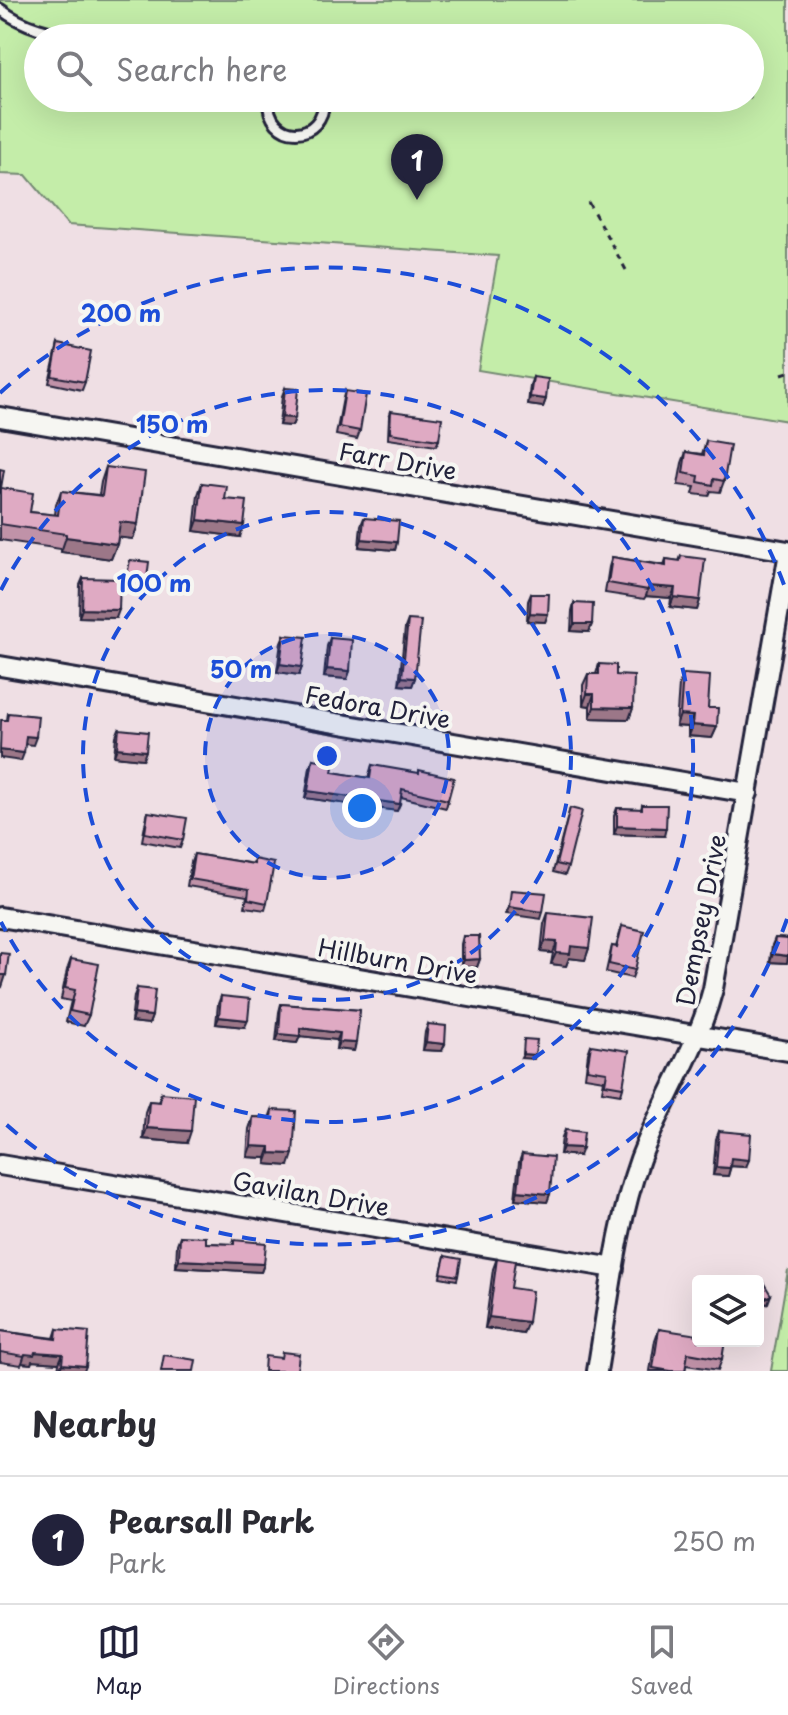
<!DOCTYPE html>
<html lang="en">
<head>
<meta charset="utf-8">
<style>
  body { margin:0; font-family:"Playpen Sans",sans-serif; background:#f2f2f3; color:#2b2b33 }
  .controls { position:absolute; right:24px; bottom:24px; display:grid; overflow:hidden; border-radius:8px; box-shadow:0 8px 32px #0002 }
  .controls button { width:72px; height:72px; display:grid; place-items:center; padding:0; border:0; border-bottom:2px solid #e1e1e2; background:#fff; color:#2b2b33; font:40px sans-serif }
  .you { position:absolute; left:362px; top:808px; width:28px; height:28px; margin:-20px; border:6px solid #fff; border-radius:50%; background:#1a73e8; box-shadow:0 0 0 12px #1a73e833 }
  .badge { display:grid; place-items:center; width:52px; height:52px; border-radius:50%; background:#22223b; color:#fff; font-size:26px; font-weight:700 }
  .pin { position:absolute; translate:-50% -66px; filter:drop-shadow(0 2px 4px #0008) }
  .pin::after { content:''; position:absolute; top:42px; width:28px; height:24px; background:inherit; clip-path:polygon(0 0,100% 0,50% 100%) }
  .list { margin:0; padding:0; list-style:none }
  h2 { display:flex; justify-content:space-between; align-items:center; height:104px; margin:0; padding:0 32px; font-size:34px }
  h2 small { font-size:26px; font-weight:400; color:#7c7c81 }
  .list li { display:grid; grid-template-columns:52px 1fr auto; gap:24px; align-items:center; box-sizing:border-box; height:128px; padding:0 32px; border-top:2px solid #e1e1e2 }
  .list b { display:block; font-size:30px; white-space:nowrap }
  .list p { margin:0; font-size:26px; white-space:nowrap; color:#7c7c81 }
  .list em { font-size:26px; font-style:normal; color:#7c7c81 }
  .icon { flex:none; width:44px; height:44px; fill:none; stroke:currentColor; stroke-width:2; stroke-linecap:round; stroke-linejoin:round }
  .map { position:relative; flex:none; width:788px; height:1371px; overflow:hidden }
  .search { position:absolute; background:#fff; box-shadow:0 8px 32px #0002; left:24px; right:24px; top:24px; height:88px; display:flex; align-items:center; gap:20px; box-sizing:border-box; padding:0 28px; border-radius:44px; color:#7c7c81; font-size:30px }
  .sheet { height:232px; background:#fff }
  nav { display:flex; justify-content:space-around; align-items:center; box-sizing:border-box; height:112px; border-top:2px solid #e1e1e2; background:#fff; font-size:22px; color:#7c7c81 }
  nav a { display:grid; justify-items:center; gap:4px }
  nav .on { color:#22223b }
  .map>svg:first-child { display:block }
</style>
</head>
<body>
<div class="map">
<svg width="788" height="1371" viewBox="0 0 788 1371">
  <rect width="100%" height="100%" fill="#efdfe4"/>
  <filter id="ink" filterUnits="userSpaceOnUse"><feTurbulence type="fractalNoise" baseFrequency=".0125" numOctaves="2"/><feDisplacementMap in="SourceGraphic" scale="16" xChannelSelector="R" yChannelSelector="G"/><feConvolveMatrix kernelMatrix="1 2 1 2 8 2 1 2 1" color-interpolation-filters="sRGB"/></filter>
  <g filter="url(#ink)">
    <path fill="#c4eda9" stroke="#738872" stroke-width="2" fill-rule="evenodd" d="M0 0H788V421L478 370 498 256 68 225 26 175 0 174ZM38 38H750V98H38Z
      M788 1270V1371H771Z"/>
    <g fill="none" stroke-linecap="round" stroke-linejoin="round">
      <g stroke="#22223b" stroke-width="15">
        <path id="lane" d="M0 9C25 28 51 33 81 38
          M268 98C267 144 325 144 324 98"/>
      </g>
      <g stroke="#22223b" stroke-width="24">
        <path id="street" d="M0 417 788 551
          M0 666 748 793
          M0 917 788 1051
          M0 1165 614 1268
          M597 1371C609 1301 616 1226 640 1159 662 1101 697 1050 713 989L788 558"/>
      </g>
      <path stroke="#22223b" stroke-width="3" stroke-dasharray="6 6" stroke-linecap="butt" d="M588 202 626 270
        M782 374 788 372"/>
      <use href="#lane" stroke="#f6f6f2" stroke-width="9"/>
      <use href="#street" stroke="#f6f6f2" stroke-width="18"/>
    </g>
    <path fill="#c092a8" stroke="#22223b" stroke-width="2" d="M58 344 85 382 82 390 49 383Z
      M533 377 546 399 543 407 528 405 530 385Z
      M285 388 295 418 292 426 279 425 282 396Z
      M345 391 360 431 357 439 336 435 343 398Z
      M391 411 439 440 436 446 388 439 389 417Z
      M706 441 724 481 720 492 711 491 709 496 693 494 695 487 678 485 682 463 686 452 702 454Z
      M106 467 138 524 133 539 118 537 117 544 111 559 61 552V549L0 540V469L1 488 30 512 55 515 56 505 61 491 99 495 101 482Z
      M202 483 225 499 240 537 194 531 198 495Z
      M364 518 397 542 395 550 359 547 361 525Z
      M681 556 700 600 697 610 670 607 671 598 646 596 644 599 605 593 609 567 612 557 664 565 666 559 679 561Z
      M83 578 116 618 79 617 80 585Z
      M531 594 548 614 545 622 527 621 528 601Z
      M574 603 592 624 589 632 571 631 572 611Z
      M408 620 415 678 412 686 399 685 405 628Z
      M284 635 302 667 299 675 277 672 281 642Z
      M330 638 350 671 347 679 324 677 327 646Z
      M599 664 616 675 633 708 629 719 590 718V706L583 705V685L588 674H596Z
      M683 674 708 708 717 727 712 738 688 736V727L676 726 679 685Z
      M119 729 143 759 114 756 116 736Z
      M313 759 332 772 368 778 372 765 448 800 446 808 401 797 397 811 305 798 310 767Z
      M642 805 664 836 614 834V816L617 808 641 809Z
      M570 808 568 867 565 875 553 872Z
      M148 812 183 840 180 848 142 841 146 820Z
      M194 854 253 864 254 859 267 903 265 910 245 907 247 896 187 886 191 862Z
      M548 913 589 948 585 960 569 958 566 966 551 964 553 953 541 952 544 924Z
      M622 926 635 970 632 978 606 972 610 954 612 946 616 947Z
      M463 936 480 959 477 967H461V944Z
      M775 938 788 939V960L787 963 770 962 772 945Z
      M71 959 89 1015 84 1026 66 1022 71 1001 61 999 67 970Z
      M137 988 152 1016 149 1024 131 1022 134 996Z
      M221 996 245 1027 216 1024 218 1004Z
      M281 1004 360 1010 354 1051 336 1049 337 1040 300 1036 297 1043 276 1041 279 1012Z
      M428 1024 442 1051 423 1050 425 1032Z
      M591 1045 623 1087 621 1094 602 1091 604 1080 585 1077 588 1053Z
      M161 1093 187 1143 143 1139 145 1112 149 1101 158 1102Z
      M272 1110 289 1166 266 1164V1158L247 1157 249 1129 253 1117 269 1118Z
      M565 1130 579 1156 560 1154 562 1137Z
      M719 1131 746 1167 731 1166 728 1176 713 1175 716 1139Z
      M522 1154 550 1194 547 1202 515 1199 519 1162Z
      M180 1236 206 1243 233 1244 234 1240 264 1264 261 1272 176 1267 177 1244Z
      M445 1256 458 1276 457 1280 440 1277Z
      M497 1258 511 1288 523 1334 485 1328 493 1269Z
      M57 1329 84 1371H58L59 1363 32 1361 31 1364 22 1363 21 1365 0 1362V1331L54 1338Z
      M659 1329 722 1359 718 1370 686 1365 685 1371H650L655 1340Z"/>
    <path fill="#9c7788" stroke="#22223b" stroke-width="2" d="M530 397 546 399 543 407 528 405Z
      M282 417 295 418 292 426 279 425Z
      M198 520 244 525 240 537 194 531Z
      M120 522 138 524 133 539 114 537Z
      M66 537 117 544 111 559 61 552Z
      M362 539 397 542 395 550 359 547Z
      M127 576 147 578 145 582 126 580Z
      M649 586 675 588 671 598 646 596Z
      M674 597 700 600 697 610 670 607Z
      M82 609 119 610 116 618 79 617Z
      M530 613 548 614 545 622 527 621Z
      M574 624H592L589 632 571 631Z
      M280 664 302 667 299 675 277 672Z
      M327 669 350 671 347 679 324 677Z
      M402 677 415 678 412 686 399 685Z
      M587 694H594L590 706 583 705Z
      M594 707 633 708 629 719 590 718Z
      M680 715 693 716 688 727 676 726Z
      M692 725 717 727 712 738 688 736Z
      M26 736 36 737 33 745 23 744Z
      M117 748 146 751 143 759 114 756Z
      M0 750 24 753 21 761 0 758Z
      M308 791 400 804 397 811 305 798Z
      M617 826 666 828 664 836 614 834Z
      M509 907 543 912 541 919 506 914Z
      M545 941 557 942 553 953 541 952Z
      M571 946 589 948 585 960 569 958 566 966 551 964 556 953Z
      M773 954 788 956 787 963 770 962Z
      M480 959 477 967H461L464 960Z
      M0 975H6L2 987 0 986Z
      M134 1014 152 1016 149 1024 131 1022Z
      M219 1017 248 1020 245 1027 216 1024Z
      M300 1028 340 1033 337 1040 300 1036 297 1043 276 1041 279 1034Z
      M339 1042 356 1043 354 1051 336 1049Z
      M426 1042 445 1044 442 1051 423 1050Z
      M523 1054 535 1055 534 1059 521 1058Z
      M147 1128 191 1131 187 1143 143 1139Z
      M251 1146 270 1147 266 1158 247 1157Z
      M563 1147 582 1148 579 1156 560 1154Z
      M270 1153 293 1154 289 1166 266 1164Z
      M731 1158 749 1160 746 1167 729 1166Z
      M716 1167 730 1168 728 1176 713 1175Z
      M518 1191 550 1194 547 1202 515 1199Z
      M179 1260 264 1264 261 1272 176 1267Z
      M771 1295 768 1303 758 1308V1302Z
      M489 1317 528 1322 523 1334 485 1328Z
      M35 1352 63 1354 59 1363 32 1361 31 1364 22 1363 25 1354Z
      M62 1364 86 1366 84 1371H59Z"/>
    <path fill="#dfaac3" stroke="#22223b" stroke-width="2" d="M58 344 91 351 85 382 52 376Z
      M533 377 548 379 546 399 530 397Z
      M285 388 298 389 295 418 282 417Z
      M345 391 366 394 360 431 339 427Z
      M391 411 442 418 439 440 390 433Z
      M706 441 730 445 724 481 714 479 713 485 698 482 699 476 683 473 686 452 704 455Z
      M106 467 145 472 138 524 120 522 117 544 66 537V534L0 524V469L4 470 1 488 33 493 30 512 58 515 61 491 102 496Z
      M202 483 227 486 225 499 247 501 244 525 198 520Z
      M364 518 399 521 397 542 362 539Z
      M681 556 705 559 700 600 674 597 675 588 649 586 648 590 608 583 612 557 666 566V559L680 561Z
      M130 560 149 562 147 578 127 576Z
      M83 578 120 579 119 610 82 609Z
      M531 594H549L548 614 530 613Z
      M574 603 593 604 592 624H574Z
      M408 620 421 621 415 678 402 677Z
      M284 635 306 637 302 667 280 664Z
      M330 638 352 640 350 671 327 669Z
      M599 664 616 665V675L634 676 633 708 594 707V694H587L588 674H599Z
      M683 674 710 676 708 708H718L717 727 692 725 693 716 680 715Z
      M8 713 38 716 36 737 26 736 24 753 0 750 1 720H7Z
      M119 729 148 732 146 751 117 748Z
      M313 759 334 762 332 772 370 778 372 765 419 773V770L454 778 448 800 402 789 400 804 308 791Z
      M642 805H667L666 828 617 826V808L642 809Z
      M570 808 582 811 568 867 556 864Z
      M148 812 187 818 183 840 145 833Z
      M194 854 254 864V859L274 863 267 903 248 899 249 889 190 879Z
      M511 890 546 893 543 912 509 907Z
      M548 913 593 918 589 948 571 946 570 954 556 953 557 942 545 941Z
      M622 926 644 931 635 970 609 964 612 946 617 947Z
      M463 936H479L480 959 464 960Z
      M775 938 788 939V956L773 954Z
      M0 953 9 954 6 975H0Z
      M71 959 99 964 89 1015 70 1011 75 990 65 988Z
      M137 988 155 990 152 1016 134 1014Z
      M221 996 250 999 248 1020 219 1017Z
      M281 1004 360 1010 356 1043 339 1042 340 1033 300 1028V1036L279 1034Z
      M428 1024 446 1026 445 1044 426 1042Z
      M524 1039 537 1040 535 1055 523 1054Z
      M591 1045 629 1051 623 1087 605 1084 607 1072 587 1069Z
      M161 1093 194 1096 191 1131 147 1128 149 1101 160 1102Z
      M272 1110 296 1111 293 1154 270 1153V1147L251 1146 253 1117 271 1118Z
      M565 1130 584 1132 582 1148 563 1147Z
      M719 1131 751 1134 749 1160 731 1158 730 1168 716 1167Z
      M522 1154 553 1157 550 1194 518 1191Z
      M180 1236 206 1237V1243L234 1244V1240L266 1243 264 1264 179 1260Z
      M445 1256 461 1259 458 1276 441 1273Z
      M497 1258 515 1261 511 1288 532 1291 528 1322 489 1317Z
      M763 1282 771 1295 758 1302V1285Z
      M57 1329 89 1332 86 1366 62 1364 63 1354 35 1352 34 1355 25 1354 24 1356 0 1352V1331L56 1339Z
      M659 1329 698 1335V1341H725L722 1359 688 1353 685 1371H671L653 1368Z
      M282 1352 299 1354 297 1371H264L265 1356 281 1358Z
      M164 1355 196 1360 194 1371H161Z"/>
  </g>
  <circle cx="327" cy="756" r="122" fill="#1d4ed8" fill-opacity=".12"/>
  <g fill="none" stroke="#1d4ed8" stroke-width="4" stroke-dasharray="14 10">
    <circle cx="327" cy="756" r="122"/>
    <circle cx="327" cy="756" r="244"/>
    <path d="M1 590A366 366 0 1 1 1 922"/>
    <path d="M787 919A488 488 0 0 1 0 1119M0 393A488 488 0 0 1 787 593"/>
  </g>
  <g text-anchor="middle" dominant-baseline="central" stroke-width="8" stroke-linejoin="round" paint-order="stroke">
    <g font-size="24" fill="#22223b" stroke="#f6f6f2">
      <text transform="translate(398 460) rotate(10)">Farr Drive</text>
      <text transform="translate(378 706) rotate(10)">Fedora Drive</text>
      <text transform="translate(700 920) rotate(-79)">Dempsey Drive</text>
      <text transform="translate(398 960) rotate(10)">Hillburn Drive</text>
      <text transform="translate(311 1193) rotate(10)">Gavilan Drive</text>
    </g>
  </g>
  <circle cx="327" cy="756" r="12" fill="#1d4ed8" stroke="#f6f6f2" stroke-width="4"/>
  <g font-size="24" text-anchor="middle" font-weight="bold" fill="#1d4ed8" stroke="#f6f6f2" stroke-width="8" stroke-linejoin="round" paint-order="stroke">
    <text x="121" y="322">200 m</text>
    <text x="172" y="433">150 m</text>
    <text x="154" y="592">100 m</text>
    <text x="241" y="678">50 m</text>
  </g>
</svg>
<div class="controls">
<button><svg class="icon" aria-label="layers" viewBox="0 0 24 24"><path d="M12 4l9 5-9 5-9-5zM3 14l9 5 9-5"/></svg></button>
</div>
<div class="you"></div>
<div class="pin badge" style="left:417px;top:200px">1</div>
<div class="search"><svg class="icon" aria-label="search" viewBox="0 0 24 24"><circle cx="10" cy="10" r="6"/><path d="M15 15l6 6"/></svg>Search here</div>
</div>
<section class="sheet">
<h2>Nearby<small></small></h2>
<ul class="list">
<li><span class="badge">1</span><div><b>Pearsall Park</b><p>Park</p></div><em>250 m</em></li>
</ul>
</section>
<nav>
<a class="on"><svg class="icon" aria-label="map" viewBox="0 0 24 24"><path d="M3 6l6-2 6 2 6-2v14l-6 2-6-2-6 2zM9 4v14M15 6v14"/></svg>Map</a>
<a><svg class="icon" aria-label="directions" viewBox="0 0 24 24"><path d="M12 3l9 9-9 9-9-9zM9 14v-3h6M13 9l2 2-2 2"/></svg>Directions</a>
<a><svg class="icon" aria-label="saved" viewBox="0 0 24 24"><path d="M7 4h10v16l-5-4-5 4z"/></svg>Saved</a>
</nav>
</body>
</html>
